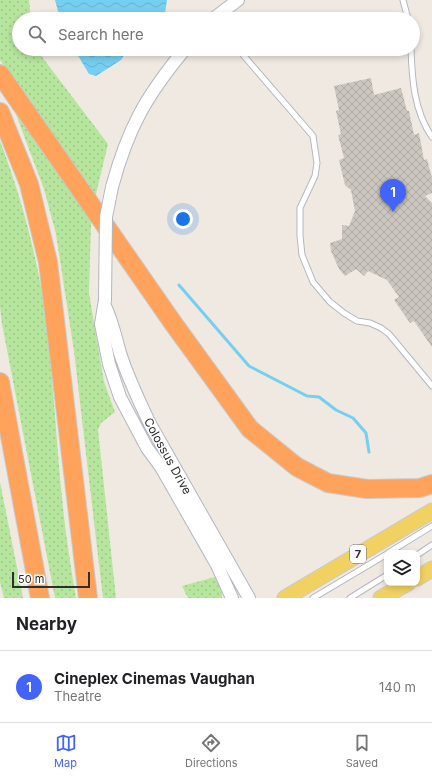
<!DOCTYPE html>
<html lang="en">
<head>
<meta charset="utf-8">
<style>
  body { margin:0; font-family:Inter,sans-serif; background:#f6f6f6; color:#202124 }
  .controls { position:absolute; right:12px; bottom:12px; display:grid; overflow:hidden; border-radius:8px; box-shadow:0 2px 6px #0003 }
  .controls button { width:36px; height:36px; display:grid; place-items:center; padding:0; border:0; border-bottom:1px solid #e0e0e0; background:#fff; color:#202124; font:20px sans-serif }
  .scale { position:absolute; left:12px; bottom:10px; width:78px; box-sizing:border-box; padding-left:4px; border:2px solid #2e2e2e; border-top:0; font-size:11px; line-height:14px; white-space:nowrap; color:#2e2e2e; -webkit-text-stroke:3px #fff; paint-order:stroke }
  .you { position:absolute; left:183px; top:219px; width:14px; height:14px; margin:-10px; border:3px solid #fff; border-radius:50%; background:#1a73e8; box-shadow:0 0 0 6px #1a73e833 }
  .badge { display:grid; place-items:center; width:26px; height:26px; border-radius:50%; background:#4264fb; color:#fff; font-size:13px; font-weight:700 }
  .pin { position:absolute; translate:-50% -33px; filter:drop-shadow(0 1px 2px #0008) }
  .pin::after { content:''; position:absolute; top:21px; width:14px; height:12px; background:inherit; clip-path:polygon(0 0,100% 0,50% 100%) }
  .list { margin:0; padding:0; list-style:none }
  h2 { display:flex; justify-content:space-between; align-items:center; height:52px; margin:0; padding:0 16px; font-size:17px }
  h2 small { font-size:13px; font-weight:400; color:#757577 }
  .list li { display:grid; grid-template-columns:26px 1fr auto; gap:12px; align-items:center; box-sizing:border-box; height:72px; padding:0 16px; border-top:1px solid #e0e0e0 }
  .list b { display:block; font-size:15px; white-space:nowrap }
  .list p { margin:0; font-size:13px; white-space:nowrap; color:#757577 }
  .list em { font-size:13px; font-style:normal; color:#757577 }
  .icon { flex:none; width:22px; height:22px; fill:none; stroke:currentColor; stroke-width:2; stroke-linecap:round; stroke-linejoin:round }
  .map { position:relative; flex:none; width:432px; height:598px; overflow:hidden }
  .search { position:absolute; background:#fff; box-shadow:0 2px 6px #0003; left:12px; right:12px; top:12px; height:44px; display:flex; align-items:center; gap:10px; box-sizing:border-box; padding:0 14px; border-radius:22px; color:#757577; font-size:15px }
  .sheet { height:124px; background:#fff }
  nav { display:flex; justify-content:space-around; align-items:center; box-sizing:border-box; height:56px; border-top:1px solid #e0e0e0; background:#fff; font-size:11px; color:#757577 }
  nav a { display:grid; justify-items:center; gap:2px }
  nav .on { color:#4264fb }
  .map>svg:first-child { display:block }
</style>
</head>
<body>
<div class="map">
<svg width="432" height="598" viewBox="0 0 432 598">
  <defs>
    <pattern id="grass-dots" width="8" height="8" patternUnits="userSpaceOnUse"><rect width="8" height="8" fill="#b6e59e"/><path d="M2 2h.1M6 6h.1" fill="none" stroke="#9dc588" stroke-width="1.8" stroke-linecap="round"/></pattern>
    <pattern id="water-waves" width="16" height="10" patternUnits="userSpaceOnUse"><rect width="16" height="10" fill="#75cff0"/><path d="M0 5q4-4 8 0t8 0" fill="none" stroke="#66b2ce"/></pattern>
    <pattern id="building-cross-hatch" width="8" height="8" patternUnits="userSpaceOnUse"><rect width="8" height="8" fill="#cbc7bf"/><path d="M0 0l8 8M0 8l8-8" fill="none" stroke="#afaba4"/></pattern>
  </defs>
  <rect width="100%" height="100%" fill="#efe9e1"/>
  <path fill="url(#grass-dots)" d="M0 0H29L31 19H19V49H36L108 144 95 198 0 60Z
    M14 109 79 201 91 222 89 293 104 382 115 412 101 423 98 430 116 598H103L74 351 56 234 44 189Z
    M0 141C18 188 32 238 41 287 53 360 55 434 63 508 66 538 71 568 76 598H55L2 324 0 307Z
    M0 482 23 598H4L0 582Z
    M215 577 222 593V598H188L182 586Z"/>
  <path fill="url(#water-waves)" d="M55 0H167L165 13 159 19H60Z
    M74 49H129L127 50 121 60 96 76 89 74Z"/>
  <g fill="none" stroke-linecap="round" stroke-linejoin="round">
    <path stroke="#75cff0" stroke-width="3" d="M179 285 249 366 307 396 319 397 336 410 353 418 366 433 369 452"/>
  </g>
  <path fill="url(#building-cross-hatch)" d="M371 78 374 95 401 88 407 111H409L414 135 419 133 424 160 427 159 432 178V193L425 196 432 203V347L414 321 410 323 394 300 399 297 387 280 368 271 364 276 356 269 345 276 339 269 331 251 330 243 342 239V225L349 226 355 211 351 190 345 185 339 160 344 158 338 135 341 134 336 111 339 110 334 86Z"/>
  <g fill="none" stroke-linecap="round" stroke-linejoin="round">
    <g stroke="#b4b7c1" stroke-width="7">
      <path id="service" d="M403 0 408 19
        M238 49 313 136 317 163 315 176 300 208V236L302 255 313 282 330 302 344 313 357 321 370 323 381 328 389 334 432 386
        M411 49C412 79 414 111 432 137
        M388 553 432 526
        M417 555 432 545
        M313 598 387 554
        M350 598 387 575"/>
    </g>
    <g stroke="#b4b7c1" stroke-width="14">
      <path id="tertiary" d="M213 19 238 0
        M112 187C128 128 146 96 185 49
        M105 300 101 324 109 364 120 397 147 448 161 467 217 565 232 598
        M105 306C113 323 115 336 120 353 128 378 139 401 150 424L249 598"/>
    </g>
    <g stroke="#c9c9c9" stroke-width="17">
      <path id="primary" d="M417 578 432 569
        M285 598 432 511
        M381 598 408 583"/>
    </g>
    <g stroke="#c9c9c9" stroke-width="20">
      <path id="motorway" d="M0 74 173 323 250 429 297 467 328 483 367 489 420 488 432 484
        M0 112 29 184 48 262 88 598
        M0 382 40 598"/>
    </g>
    <use href="#service" stroke="#fff" stroke-width="5"/>
    <use href="#tertiary" stroke="#fff" stroke-width="12"/>
    <use href="#primary" stroke="#f2d163" stroke-width="15"/>
    <use href="#motorway" stroke="#ffa35c" stroke-width="18"/>
    <g stroke="#b4b7c1" stroke-width="14" stroke-linecap="butt">
      <path id="tertiary-bridge" d="M105 300 106 217 112 187"/>
    </g>
    <use href="#tertiary-bridge" stroke="#fff" stroke-width="12"/>
  </g>
  <g text-anchor="middle" dominant-baseline="central" stroke-width="3" stroke-linejoin="round" paint-order="stroke">
    <rect fill="#fff" stroke="#6d6d6d" stroke-width="1" x="350" y="545" width="16" height="18" rx="3"/>
    <g font-size="11" font-weight="bold" fill="#2e2e2e">
      <text x="358" y="554">7</text>
    </g>
    <g font-size="12" fill="#2e2e2e" stroke="#fff">
      <text transform="translate(168 456) rotate(61)">Colossus Drive</text>
    </g>
  </g>
</svg>
<div class="controls">
<button><svg class="icon" aria-label="layers" viewBox="0 0 24 24"><path d="M12 4l9 5-9 5-9-5zM3 14l9 5 9-5"/></svg></button>
</div>
<div class="scale">50 m</div>
<div class="you"></div>
<div class="pin badge" style="left:393px;top:212px">1</div>
<div class="search"><svg class="icon" aria-label="search" viewBox="0 0 24 24"><circle cx="10" cy="10" r="6"/><path d="M15 15l6 6"/></svg>Search here</div>
</div>
<section class="sheet">
<h2>Nearby<small></small></h2>
<ul class="list">
<li><span class="badge">1</span><div><b>Cineplex Cinemas Vaughan</b><p>Theatre</p></div><em>140 m</em></li>
</ul>
</section>
<nav>
<a class="on"><svg class="icon" aria-label="map" viewBox="0 0 24 24"><path d="M3 6l6-2 6 2 6-2v14l-6 2-6-2-6 2zM9 4v14M15 6v14"/></svg>Map</a>
<a><svg class="icon" aria-label="directions" viewBox="0 0 24 24"><path d="M12 3l9 9-9 9-9-9zM9 14v-3h6M13 9l2 2-2 2"/></svg>Directions</a>
<a><svg class="icon" aria-label="saved" viewBox="0 0 24 24"><path d="M7 4h10v16l-5-4-5 4z"/></svg>Saved</a>
</nav>
</body>
</html>
